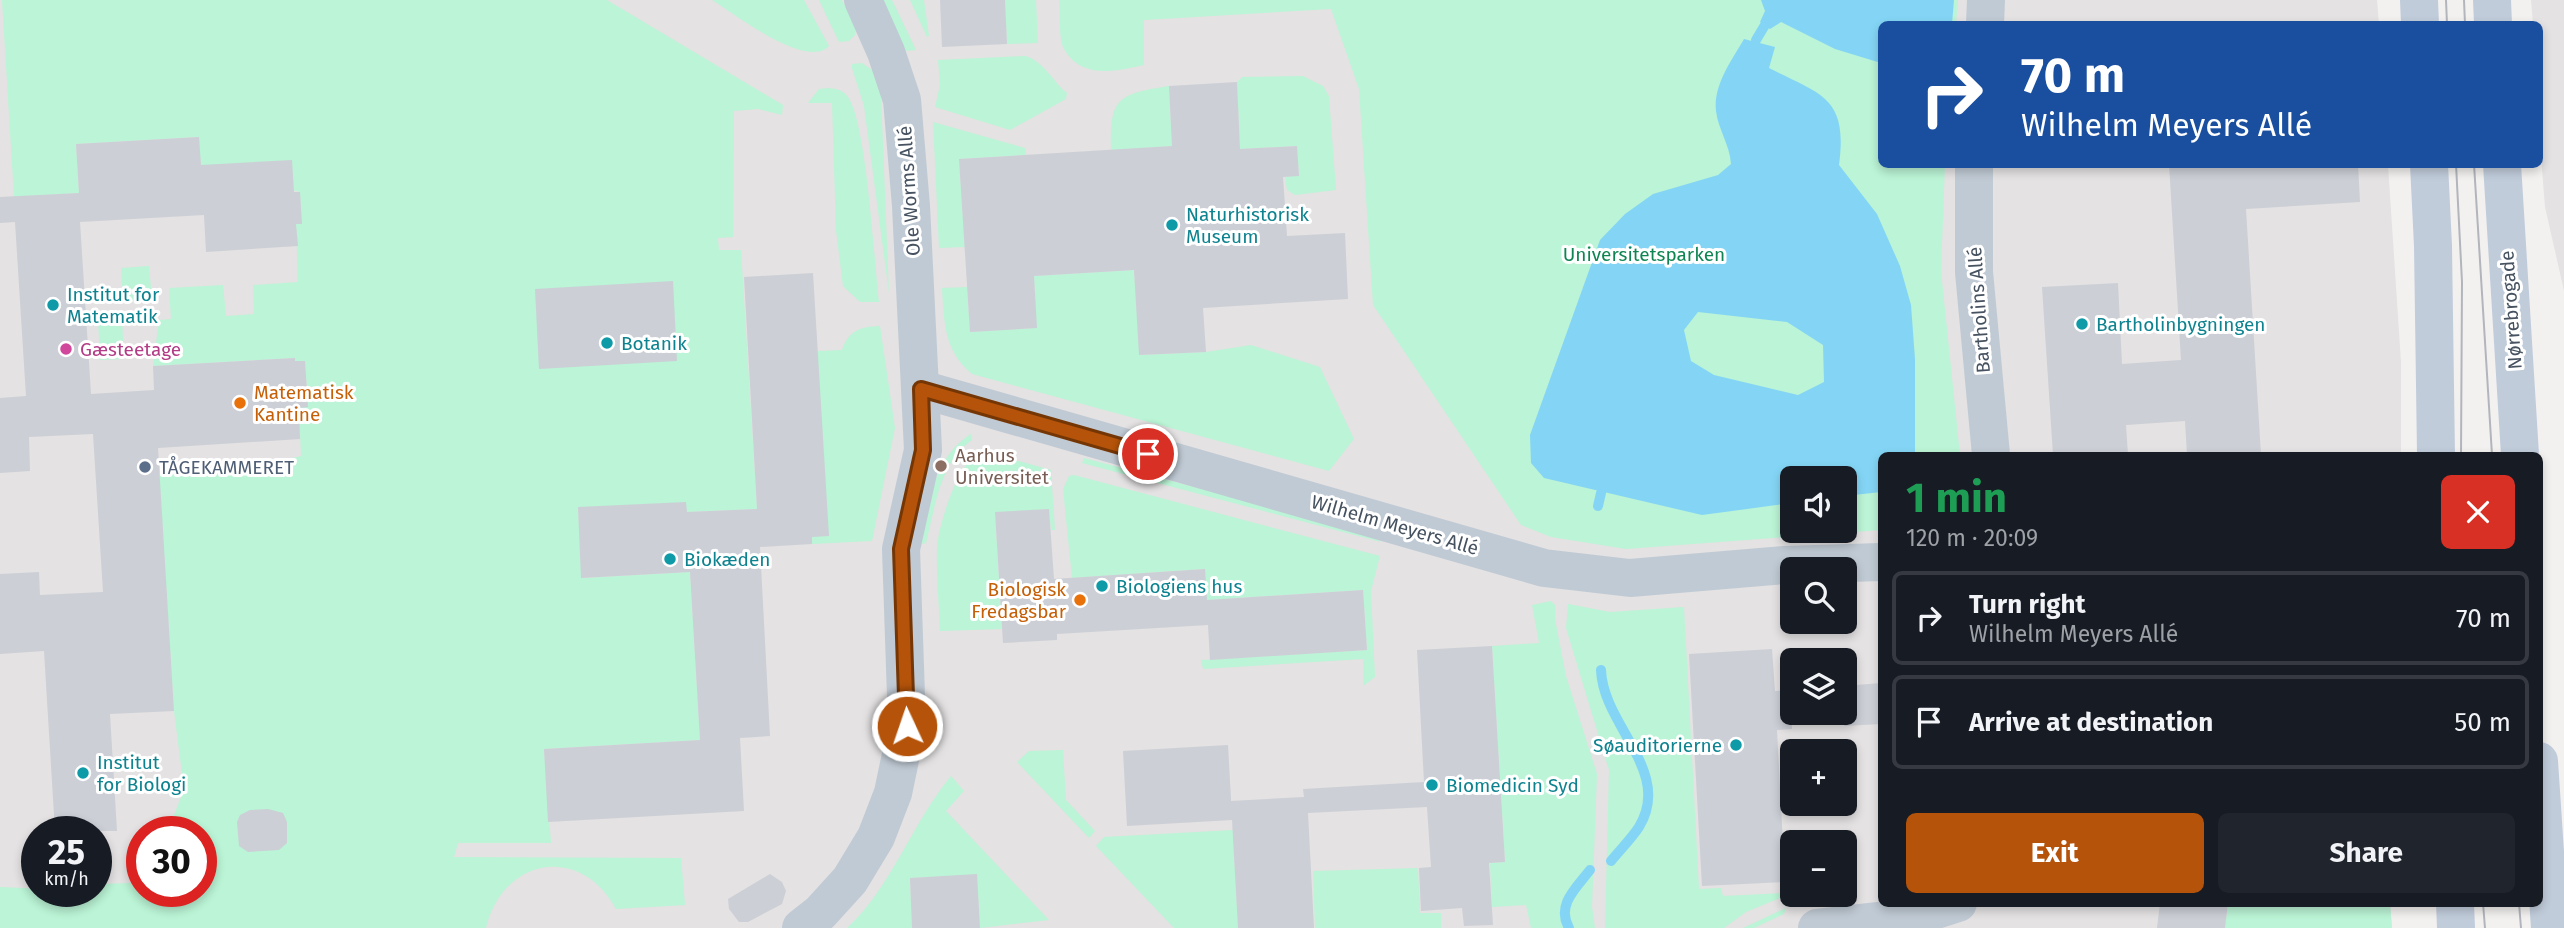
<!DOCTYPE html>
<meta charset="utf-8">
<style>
:root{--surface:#171b24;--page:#20242c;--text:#f1f3f6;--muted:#9ea1a6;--line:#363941;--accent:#b45309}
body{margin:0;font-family:"Fira Sans",sans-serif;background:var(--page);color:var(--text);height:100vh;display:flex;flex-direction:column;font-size:26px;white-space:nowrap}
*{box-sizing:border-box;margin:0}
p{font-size:23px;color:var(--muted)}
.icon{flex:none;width:38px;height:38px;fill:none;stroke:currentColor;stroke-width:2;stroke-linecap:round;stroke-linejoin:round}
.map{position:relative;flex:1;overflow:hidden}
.side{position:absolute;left:1878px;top:452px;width:665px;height:455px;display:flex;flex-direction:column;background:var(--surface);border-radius:10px;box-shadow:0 4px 10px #0003}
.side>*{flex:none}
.hud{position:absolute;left:1878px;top:21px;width:665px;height:147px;border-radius:10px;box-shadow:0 4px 10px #0003;background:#1a4fa0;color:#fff;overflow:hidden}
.tools{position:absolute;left:1780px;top:466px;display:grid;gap:14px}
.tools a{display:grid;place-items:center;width:77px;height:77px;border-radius:10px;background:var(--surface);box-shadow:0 4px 10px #0003;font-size:35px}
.speed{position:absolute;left:21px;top:816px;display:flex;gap:14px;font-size:35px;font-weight:700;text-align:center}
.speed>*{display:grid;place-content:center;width:91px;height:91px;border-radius:50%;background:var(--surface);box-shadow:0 4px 10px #0003;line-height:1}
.speed small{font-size:18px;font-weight:400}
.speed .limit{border:10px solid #d22;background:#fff;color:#111}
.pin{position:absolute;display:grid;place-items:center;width:60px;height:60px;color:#fff;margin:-30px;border:4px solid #fff;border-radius:50%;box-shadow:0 2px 7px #0007}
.me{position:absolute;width:77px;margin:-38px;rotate:357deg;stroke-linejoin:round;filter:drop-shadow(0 0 5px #0008)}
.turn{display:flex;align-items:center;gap:24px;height:147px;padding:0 28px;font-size:32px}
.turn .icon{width:91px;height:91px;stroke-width:2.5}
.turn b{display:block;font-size:49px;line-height:60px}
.round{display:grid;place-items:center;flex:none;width:74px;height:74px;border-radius:10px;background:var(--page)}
.head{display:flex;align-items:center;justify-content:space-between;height:119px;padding:0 28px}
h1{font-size:42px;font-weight:700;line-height:52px;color:#1e9e55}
.action{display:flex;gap:14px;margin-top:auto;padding:14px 28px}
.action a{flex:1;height:80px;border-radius:10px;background:var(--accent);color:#fff;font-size:28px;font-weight:700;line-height:80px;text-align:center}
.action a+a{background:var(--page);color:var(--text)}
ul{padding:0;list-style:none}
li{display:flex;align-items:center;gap:21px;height:94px;margin:0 14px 10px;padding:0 14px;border:4px solid var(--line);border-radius:10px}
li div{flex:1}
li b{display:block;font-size:26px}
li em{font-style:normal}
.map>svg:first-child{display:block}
.education{fill:#e4e2e2;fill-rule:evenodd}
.green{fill:#bbf4d6;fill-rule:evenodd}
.water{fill:#84d5f5;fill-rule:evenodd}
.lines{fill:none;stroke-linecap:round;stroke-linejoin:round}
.stream{stroke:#84d5f5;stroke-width:10}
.building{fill:#cccfd6}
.minor{stroke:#c0cad4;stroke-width:38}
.secondary{stroke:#c1ccdb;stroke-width:38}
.tram{stroke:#b2b5bc;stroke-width:2}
.route-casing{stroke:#753606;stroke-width:18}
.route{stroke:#b45309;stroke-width:12}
.culture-dot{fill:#0f9aa8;stroke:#fff;stroke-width:2.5}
.hotel-dot{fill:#d1479c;stroke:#fff;stroke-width:2.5}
.food-dot{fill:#e8710a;stroke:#fff;stroke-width:2.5}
.education-dot{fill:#8d6e63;stroke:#fff;stroke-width:2.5}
.service-dot{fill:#5c6f8a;stroke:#fff;stroke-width:2.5}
.labels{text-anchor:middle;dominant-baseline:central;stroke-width:6;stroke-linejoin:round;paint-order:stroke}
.street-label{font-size:19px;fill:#465260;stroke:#fff}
.culture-label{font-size:19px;fill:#0d838f;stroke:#fff;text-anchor:start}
.park-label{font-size:19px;fill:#0e8552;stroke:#fff}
.hotel-label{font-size:19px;fill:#b23c85;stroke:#fff;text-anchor:start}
.food-label{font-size:19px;fill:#c56008;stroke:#fff;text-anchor:start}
.education-label{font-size:19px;fill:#785e54;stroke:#fff;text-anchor:start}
.service-label{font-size:19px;fill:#4e5e75;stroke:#fff;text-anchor:start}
</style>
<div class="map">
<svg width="2564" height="928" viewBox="0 0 2564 928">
<rect width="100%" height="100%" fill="#f3f1f0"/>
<!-- education -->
<g class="education">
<path d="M 0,0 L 2377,0 L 2379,24 L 1881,24 L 1881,164 L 2388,165 L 2401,362 L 2401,455 L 1881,455 L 1881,903 L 2390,903 L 2392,928 L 0,928 ZM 1792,478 L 1844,478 L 1844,530 L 1792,530 ZM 1792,569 L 1844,569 L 1844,621 L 1792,621 ZM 1792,660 L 1844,660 L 1844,712 L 1792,712 ZM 1792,751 L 1844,751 L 1844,803 L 1792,803 ZM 37,831 L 96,831 L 96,891 L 37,891 ZM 142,831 L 201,831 L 201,891 L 142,891 ZM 1792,842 L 1844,842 L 1844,894 L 1792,894 Z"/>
<path d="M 2531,0 L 2564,0 L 2564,291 L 2545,207 L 2539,131 L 2539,24 L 2533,24 Z"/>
</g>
<!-- green -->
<g class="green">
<path d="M 2,0 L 607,0 L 783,105 L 782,115 L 758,109 L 734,111 L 733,237 L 718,238 L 719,250 L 741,250 L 757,509 L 687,512 L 578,508 L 582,578 L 690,572 L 700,740 L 544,749 L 551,843 L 458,843 L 454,857 L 681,858 L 685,905 L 616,909 C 581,844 503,857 486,928 L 0,928 L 0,887 L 96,891 L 96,884 L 134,883 L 142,880 L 142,891 L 201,891 L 201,831 L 168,831 L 184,789 L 174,711 L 159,475 L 258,466 L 301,456 L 299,408 L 308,406 L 305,361 L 295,361 L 294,358 L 153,366 L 159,320 L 171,319 L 169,288 L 223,285 L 226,316 L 254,314 L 253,285 L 298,282 L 296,224 L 301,224 L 300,192 L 201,165 L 198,137 L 76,144 L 79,193 L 14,197 Z"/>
<path d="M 712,0 L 804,0 L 829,46 C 806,70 735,14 712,0 Z"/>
<path d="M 819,0 L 842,0 L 856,27 L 855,35 L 849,41 L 839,42 Z"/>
<path d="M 877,0 L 892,0 L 916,50 L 904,51 Z"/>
<path d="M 910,0 L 924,0 L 929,36 L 927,37 Z"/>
<path d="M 1005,0 L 1036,0 L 1038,43 L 1007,44 Z"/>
<path d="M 1059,0 L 1958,0 L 1956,24 L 1881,24 L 1881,164 L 1945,165 L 1941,271 L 1960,455 L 1881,455 L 1881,530 L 1626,549 L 1551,537 L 1521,525 L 1373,305 L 1359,89 L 1331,9 L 1144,20 L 1144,65 C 1117,71 1082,80 1064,49 C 1058,38 1061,13 1059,0 ZM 1792,478 L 1844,478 L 1844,530 L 1792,530 Z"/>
<path d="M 1025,56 C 1044,61 1052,81 1067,93 L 1066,99 L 1010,130 L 935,107 L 940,85 L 938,60 Z"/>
<path d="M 862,63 L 875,72 L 881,95 L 889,293 L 864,106 L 852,68 L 852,64 Z"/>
<path d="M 1303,76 L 1323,86 L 1329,96 L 1336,190 L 1295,195 L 1287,190 L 1285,177 L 1299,175 L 1297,146 L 1240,149 L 1237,82 L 1242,77 Z"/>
<path d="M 1169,86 L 1172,146 L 1111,150 C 1109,97 1119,94 1169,86 Z"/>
<path d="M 829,88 C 837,89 843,90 848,97 C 867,124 874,262 879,302 L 860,302 L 843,286 L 836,230 L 832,103 L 808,103 L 819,89 Z"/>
<path d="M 933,122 L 1025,148 L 1026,155 L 959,159 L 965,247 L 939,248 Z"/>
<path d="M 149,266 L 152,299 L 123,301 L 121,268 Z"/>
<path d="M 1134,270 L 1140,355 L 1206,352 L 1251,345 L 1320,367 L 1354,439 L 1329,471 L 972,374 C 944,351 944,322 942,288 L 967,287 L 970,332 L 1036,328 L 1034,276 Z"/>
<path d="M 122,318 L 124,359 L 100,360 L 98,319 Z"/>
<path d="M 880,326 L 895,428 L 872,541 L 812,544 L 818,351 L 842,350 C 849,330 860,327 880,326 Z"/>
<path d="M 971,434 L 972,440 C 940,461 935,508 926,543 L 923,544 L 919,541 C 929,501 934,457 971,434 Z"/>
<path d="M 977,454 L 993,454 L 1051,470 L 1055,530 L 1051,530 L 1049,509 L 995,513 L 1002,629 L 940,631 C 939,603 936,575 937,548 C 938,526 958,464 977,454 Z"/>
<path d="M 1084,458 L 1373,534 L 1381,542 L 1082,463 Z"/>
<path d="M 1074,475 L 1380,556 L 1371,591 L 1375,677 L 1363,686 L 1363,659 L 1203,669 L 1201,660 L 1367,650 L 1363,590 L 1207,600 L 1204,569 L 1072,578 L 1063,489 L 1069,476 Z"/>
<path d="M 1551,601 L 1555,605 L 1555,619 L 1566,676 L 1597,774 L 1592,907 L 1595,928 L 1531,928 L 1526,905 L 1492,907 L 1490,863 L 1505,862 L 1492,646 L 1539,643 L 1532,605 Z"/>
<path d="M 1568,604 L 1610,612 L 1684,607 L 1699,889 L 1721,888 L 1723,896 L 1784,893 L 1785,896 L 1746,912 L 1724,928 L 1605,928 L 1609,770 L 1566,628 Z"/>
<path d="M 1063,750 L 1066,800 L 1095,831 L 1089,838 L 1017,762 L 1029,751 Z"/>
<path d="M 951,776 L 964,791 L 946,811 L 1049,920 L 980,928 L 977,875 L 910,878 L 912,928 L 847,928 C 891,888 912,823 951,776 Z"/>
<path d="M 1233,830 L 1238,928 L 1174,928 L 1096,846 L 1104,837 Z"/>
<path d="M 1418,868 L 1420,913 L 1441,913 L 1441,928 L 1315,928 L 1313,871 Z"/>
<path d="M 2228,903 L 2390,903 L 2392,928 L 2225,928 Z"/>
<path d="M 1786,908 L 1784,914 L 1754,928 L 1743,928 Z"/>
</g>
<!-- water -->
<g class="water">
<path d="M 1761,0 L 1954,0 L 1952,24 L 1881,24 L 1881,63 L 1835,49 L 1781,22 L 1770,29 L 1760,22 L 1765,11 Z"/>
<path d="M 1744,39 L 1775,47 L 1769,68 C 1822,95 1848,97 1839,165 L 1877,214 L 1900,266 L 1911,305 L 1915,359 L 1915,455 L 1881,455 L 1881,492 L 1845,496 L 1844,478 L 1792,478 L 1792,503 L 1702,515 L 1544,478 L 1531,463 L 1530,435 L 1600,240 L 1625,214 L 1653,194 L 1718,175 L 1731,164 C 1730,145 1718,129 1716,111 C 1713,85 1732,60 1744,39 ZM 1698,312 L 1787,322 L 1823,345 L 1824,382 L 1798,395 L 1714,375 L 1691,361 L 1684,330 Z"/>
</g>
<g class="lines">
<!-- stream -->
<g class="stream">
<path d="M 1756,40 L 1765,25"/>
<path d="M 1598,506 L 1601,493"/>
<path d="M 1601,670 C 1603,726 1673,771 1639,827 C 1631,839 1620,850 1611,861"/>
<path d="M 1569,928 C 1556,905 1576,888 1590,870"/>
</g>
</g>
<!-- building -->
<g class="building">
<path d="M 940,0 L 1005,0 L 1007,44 L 942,47 Z"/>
<path d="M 1237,82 L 1240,149 L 1297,146 L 1299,176 L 1283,177 L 1287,236 L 1345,233 L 1348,299 L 1203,308 L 1206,352 L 1139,355 L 1134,270 L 1034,276 L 1037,328 L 970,332 L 959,159 L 1172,146 L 1169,86 Z"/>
<path d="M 199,137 L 201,165 L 292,160 L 294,192 L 300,192 L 302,224 L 296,224 L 298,246 L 206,252 L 204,215 L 80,222 L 91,394 L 154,390 L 153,366 L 295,358 L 295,361 L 305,361 L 308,407 L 299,408 L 300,439 L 158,448 L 174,711 L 110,714 L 117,831 L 55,831 L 44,651 L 0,654 L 0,574 L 39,572 L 40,595 L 103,592 L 93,434 L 29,437 L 30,471 L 0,473 L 0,398 L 26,396 L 15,222 L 0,223 L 0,197 L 79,193 L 76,144 Z"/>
<path d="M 2169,164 L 2358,164 L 2360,202 L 2246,209 L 2261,455 L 2187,455 L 2185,421 L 2126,425 L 2128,455 L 2053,455 L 2042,287 L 2118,283 L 2122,364 L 2181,360 Z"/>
<path d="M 813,273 L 829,536 L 812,537 L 812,544 L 760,547 L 770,736 L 740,738 L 744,811 L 548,822 L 544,749 L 700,740 L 690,572 L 581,578 L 578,507 L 686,502 L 687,512 L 757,509 L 744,277 Z"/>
<path d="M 673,281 L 677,361 L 539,369 L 535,289 Z"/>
<path d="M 1049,509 L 1054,579 L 1205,569 L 1207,600 L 1363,590 L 1367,650 L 1210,660 L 1208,625 L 1057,634 L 1057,640 L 1003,643 L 995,512 Z"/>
<path d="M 1492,646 L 1505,862 L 1489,863 L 1493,925 L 1464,926 L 1462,908 L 1421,911 L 1419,868 L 1431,867 L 1427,807 L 1308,813 L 1314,928 L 1238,928 L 1232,820 L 1127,826 L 1123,751 L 1228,745 L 1232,817 L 1231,801 L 1304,797 L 1303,789 L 1424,782 L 1417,650 Z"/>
<path d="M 1772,649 L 1775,691 L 1792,690 L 1792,729 L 1777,730 L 1785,882 L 1702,886 L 1689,654 Z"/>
<path d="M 1881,683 L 1881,724 L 1844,726 L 1844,686 Z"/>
<path d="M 268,809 L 283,813 L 287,822 L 287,843 L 279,850 L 248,852 L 239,846 L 237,822 L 240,815 L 250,810 Z"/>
<path d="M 770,874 L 782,882 L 786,891 L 782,904 L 748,922 L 739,922 L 729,909 L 728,899 Z"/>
<path d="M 977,874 L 980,928 L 912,928 L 910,878 Z"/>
<path d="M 2160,903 L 2228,903 L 2225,928 L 2157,928 Z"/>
</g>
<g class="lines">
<!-- minor -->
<g class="minor">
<path d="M 1985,24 L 1986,0"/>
<path d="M 1974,164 L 1974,272 L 1991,455"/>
<path d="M 921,389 L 1544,568 L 1630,578 L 1784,565 L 1881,562"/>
<path d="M 801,928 L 820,913 L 850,880 L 876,837 L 893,793 L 907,726 L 901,549 L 923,450 L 911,206 L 902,100 L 886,52 L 863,0"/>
<path d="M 1817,928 L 1914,917 L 1958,903"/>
</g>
<!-- secondary -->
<g class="secondary">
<path d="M 2419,0 L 2420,24"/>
<path d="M 2492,0 L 2493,24"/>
<path d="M 2429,164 L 2433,246 L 2436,455"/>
<path d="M 2502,164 L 2520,455"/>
<path d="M 2539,761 L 2550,928"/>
<path d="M 2455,903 L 2456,928"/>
</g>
<!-- tram -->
<g class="tram">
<path d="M 2446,0 L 2447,24"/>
<path d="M 2464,0 L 2465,24"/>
<path d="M 2456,164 L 2462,282 L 2461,455"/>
<path d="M 2474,164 L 2492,455"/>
<path d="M 2483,903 L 2485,928"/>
<path d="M 2519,903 L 2521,928"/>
</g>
</g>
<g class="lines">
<!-- route casing -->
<g class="route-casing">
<path id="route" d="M 907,726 L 901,549 L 923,450 L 921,389 L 1148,454"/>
</g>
<!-- route -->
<use href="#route" class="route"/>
</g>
<!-- markers -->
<g class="culture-dot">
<circle cx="1172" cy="225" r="7"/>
<circle cx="53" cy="305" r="7"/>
<circle cx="2082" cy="324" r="7"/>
<circle cx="607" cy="343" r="7"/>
<circle cx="670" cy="559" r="7"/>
<circle cx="1102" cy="586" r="7"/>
<circle cx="1736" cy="745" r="7"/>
<circle cx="83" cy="773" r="7"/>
<circle cx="1432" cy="785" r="7"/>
</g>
<circle class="hotel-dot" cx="66" cy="349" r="7"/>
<g class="food-dot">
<circle cx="240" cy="403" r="7"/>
<circle cx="1080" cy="600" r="7"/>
</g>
<circle class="education-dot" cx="941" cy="466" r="7"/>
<circle class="service-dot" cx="145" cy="467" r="7"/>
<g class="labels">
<!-- street labels -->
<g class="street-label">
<text transform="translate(909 191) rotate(-94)">Ole Worms Allé</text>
<text transform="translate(1979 310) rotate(-94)">Bartholins Allé</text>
<text transform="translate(2511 310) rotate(-94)">Nørrebrogade</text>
<text transform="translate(1395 525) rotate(16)">Wilhelm Meyers Allé</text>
</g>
<!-- culture labels -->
<g class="culture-label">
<text x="1186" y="214">Naturhistorisk<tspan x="1186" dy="22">Museum</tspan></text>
<text x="67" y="294">Institut for<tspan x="67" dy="22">Matematik</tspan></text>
<text x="2096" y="324">Bartholinbygningen</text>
<text x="621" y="343">Botanik</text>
<text x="684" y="559">Biokæden</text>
<text x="1116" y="586">Biologiens hus</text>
<text x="1722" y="745" text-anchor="end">Søauditorierne</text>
<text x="97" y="762">Institut<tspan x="97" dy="22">for Biologi</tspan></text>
<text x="1446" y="785">Biomedicin Syd</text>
</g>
<!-- park labels -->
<g class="park-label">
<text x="1644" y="254">Universitetsparken</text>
</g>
<!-- hotel labels -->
<g class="hotel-label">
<text x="80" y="349">Gæsteetage</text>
</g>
<!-- food labels -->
<g class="food-label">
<text x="254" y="392">Matematisk<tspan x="254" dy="22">Kantine</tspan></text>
<text x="1066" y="589" text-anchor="end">Biologisk<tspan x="1066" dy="22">Fredagsbar</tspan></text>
</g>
<!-- education labels -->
<g class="education-label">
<text x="955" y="455">Aarhus<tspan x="955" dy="22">Universitet</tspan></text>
</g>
<!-- service labels -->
<g class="service-label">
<text x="159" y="467">TÅGEKAMMERET</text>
</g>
</g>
</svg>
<div class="tools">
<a><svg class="icon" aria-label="sound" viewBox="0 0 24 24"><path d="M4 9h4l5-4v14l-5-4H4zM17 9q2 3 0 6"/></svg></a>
<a><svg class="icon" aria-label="search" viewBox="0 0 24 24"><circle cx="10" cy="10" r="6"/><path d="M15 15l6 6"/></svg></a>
<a><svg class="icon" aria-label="layers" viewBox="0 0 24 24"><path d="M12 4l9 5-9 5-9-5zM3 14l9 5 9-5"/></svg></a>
<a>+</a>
<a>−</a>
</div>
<div class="speed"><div>25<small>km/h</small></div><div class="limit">30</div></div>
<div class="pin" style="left:1148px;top:454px;background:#d93025"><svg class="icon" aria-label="arrive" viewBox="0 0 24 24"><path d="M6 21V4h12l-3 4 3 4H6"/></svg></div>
<svg class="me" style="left:907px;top:726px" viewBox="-20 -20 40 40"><circle r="17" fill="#b45309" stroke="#fff" stroke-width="3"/><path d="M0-11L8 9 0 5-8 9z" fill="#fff"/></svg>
<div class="hud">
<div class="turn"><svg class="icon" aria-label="right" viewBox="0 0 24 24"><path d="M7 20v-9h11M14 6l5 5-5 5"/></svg><div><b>70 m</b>Wilhelm Meyers Allé</div></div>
</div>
<section class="side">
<div class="head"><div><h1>1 min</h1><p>120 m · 20:09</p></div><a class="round" style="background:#d93025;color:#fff"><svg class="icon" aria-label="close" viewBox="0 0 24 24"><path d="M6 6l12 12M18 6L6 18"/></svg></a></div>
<ul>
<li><svg class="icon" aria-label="right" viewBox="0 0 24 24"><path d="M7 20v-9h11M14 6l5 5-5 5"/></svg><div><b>Turn right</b><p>Wilhelm Meyers Allé</p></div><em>70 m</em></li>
<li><svg class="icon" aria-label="arrive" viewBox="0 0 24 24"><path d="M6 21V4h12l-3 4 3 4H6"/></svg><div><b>Arrive at destination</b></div><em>50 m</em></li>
</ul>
<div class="action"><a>Exit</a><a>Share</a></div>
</section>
</div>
